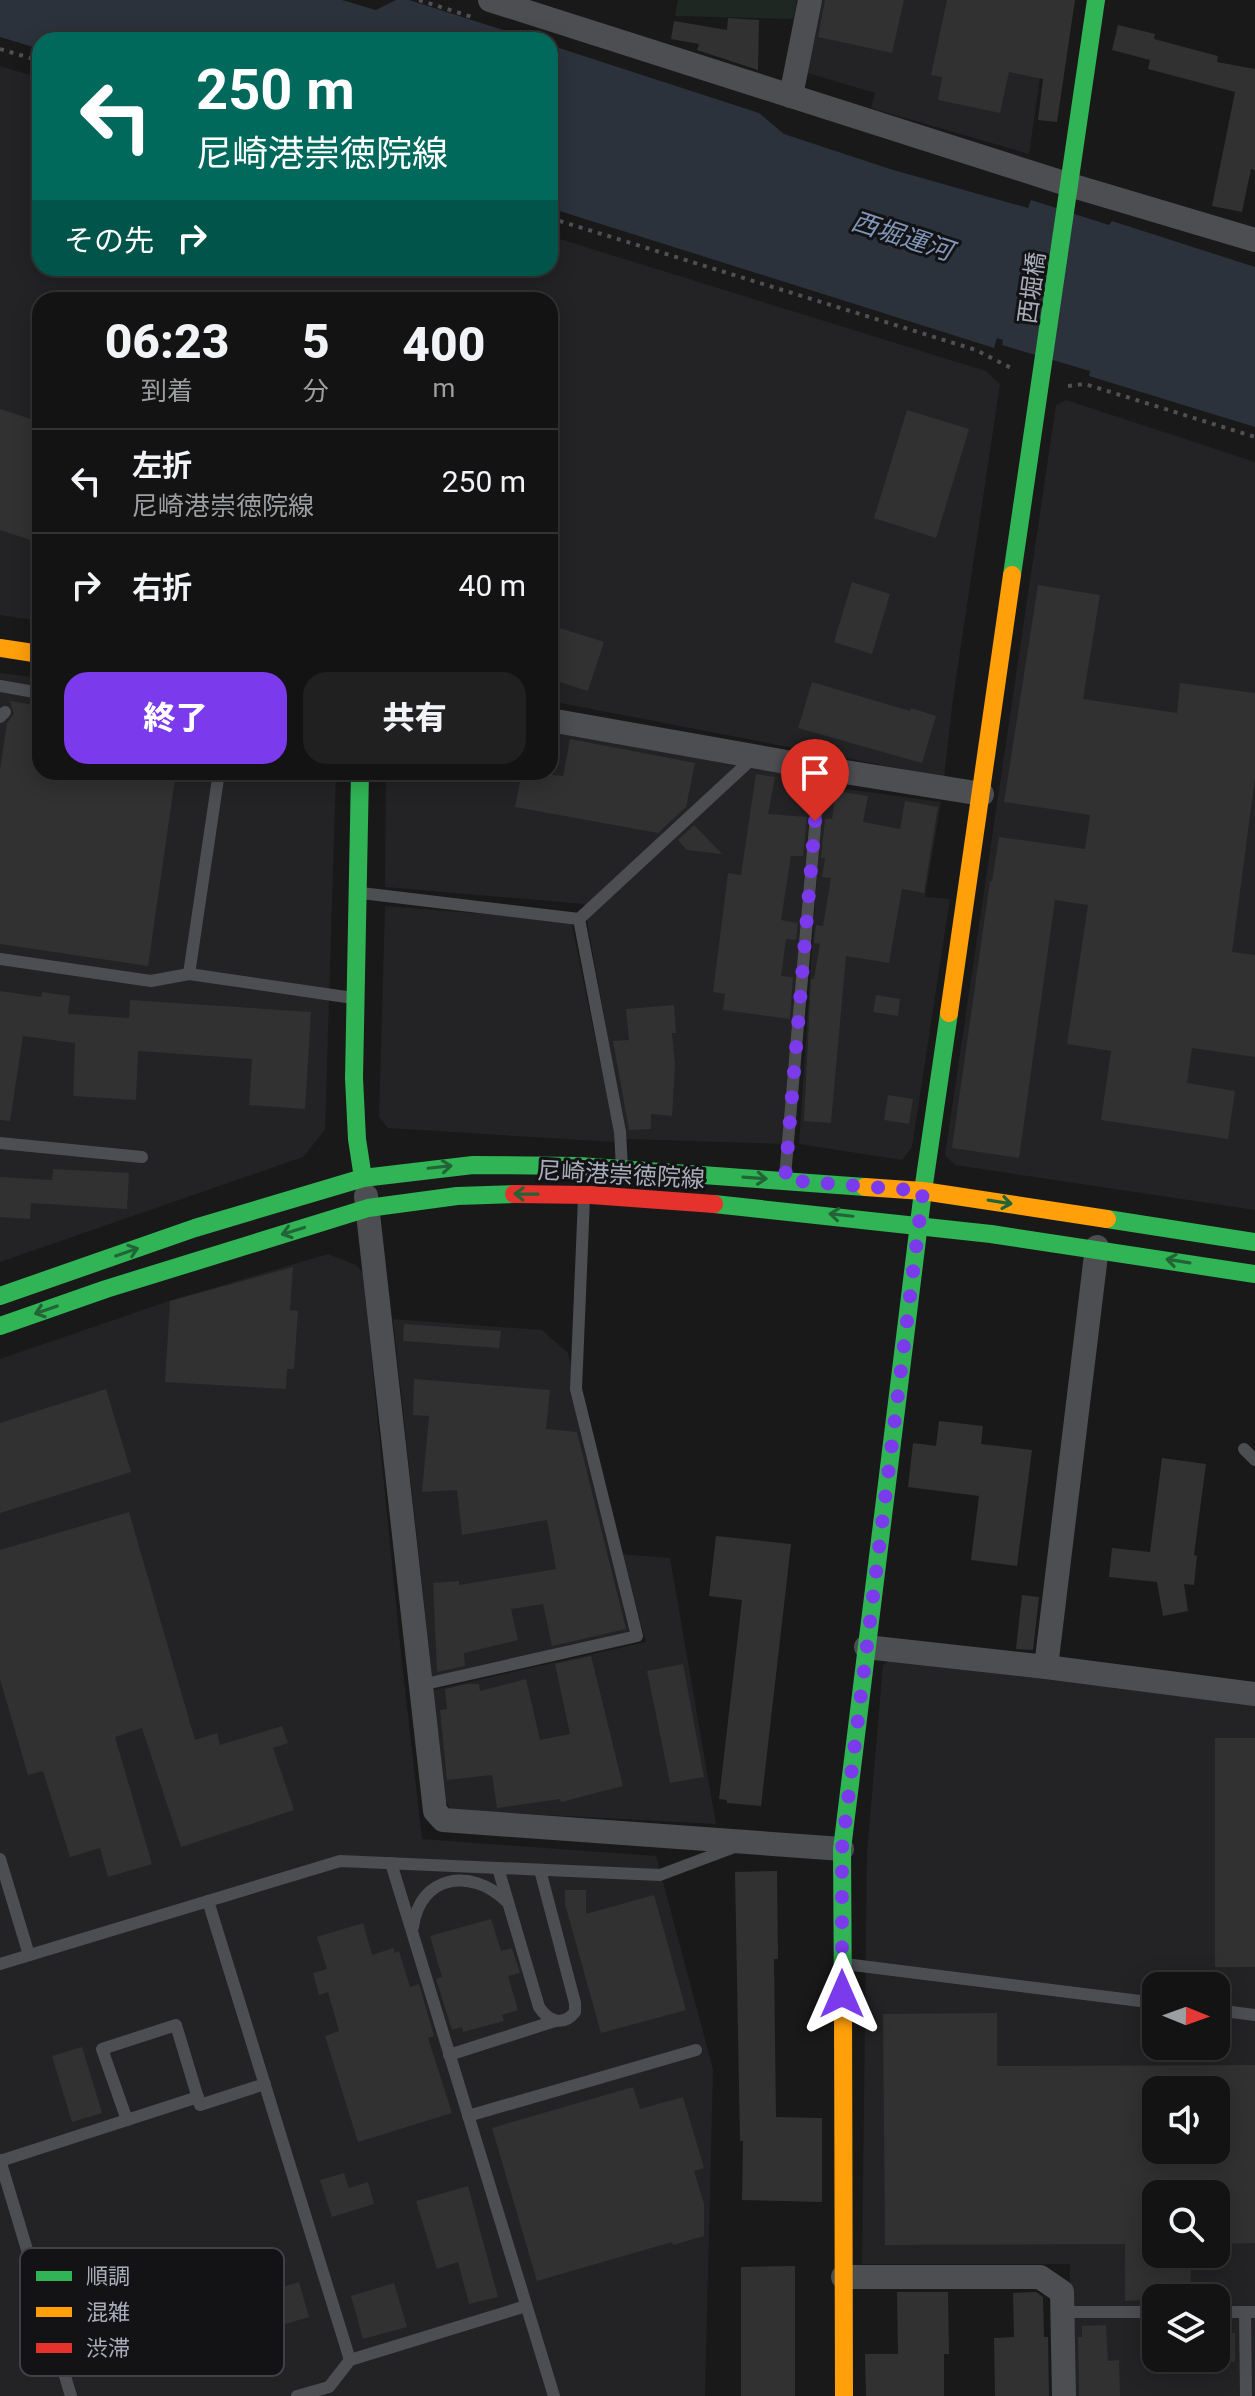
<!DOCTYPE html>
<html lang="ja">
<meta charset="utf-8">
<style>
:root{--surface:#131313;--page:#202021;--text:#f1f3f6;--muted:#9d9ea0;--line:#323233;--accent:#7c3aed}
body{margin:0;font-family:Roboto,"Noto Sans JP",sans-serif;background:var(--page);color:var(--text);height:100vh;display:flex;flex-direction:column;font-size:30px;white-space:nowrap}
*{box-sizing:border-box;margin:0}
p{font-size:26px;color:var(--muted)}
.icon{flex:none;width:44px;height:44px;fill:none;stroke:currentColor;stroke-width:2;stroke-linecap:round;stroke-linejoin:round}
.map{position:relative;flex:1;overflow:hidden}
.side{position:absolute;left:32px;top:292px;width:526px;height:488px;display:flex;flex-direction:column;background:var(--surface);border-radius:24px;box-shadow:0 4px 20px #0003,0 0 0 2px var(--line)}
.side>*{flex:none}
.hud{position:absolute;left:32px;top:32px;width:526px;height:244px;border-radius:24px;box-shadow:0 4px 20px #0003,0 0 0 2px var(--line);background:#00695c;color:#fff;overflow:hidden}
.needle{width:52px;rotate:91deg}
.controls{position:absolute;left:1142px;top:1972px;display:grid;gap:16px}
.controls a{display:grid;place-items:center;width:88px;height:88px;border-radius:16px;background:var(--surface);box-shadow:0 4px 20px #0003,0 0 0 2px var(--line);font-size:40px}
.pin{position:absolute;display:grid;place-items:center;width:68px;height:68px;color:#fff;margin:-82px -34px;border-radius:50% 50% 50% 0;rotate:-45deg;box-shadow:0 0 8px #0007}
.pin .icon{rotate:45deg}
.me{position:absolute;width:88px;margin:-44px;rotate:0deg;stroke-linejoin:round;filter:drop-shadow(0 0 6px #0008)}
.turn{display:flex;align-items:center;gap:28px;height:168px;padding:0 32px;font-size:36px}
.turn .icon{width:104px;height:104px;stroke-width:2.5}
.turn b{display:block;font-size:56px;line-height:68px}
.then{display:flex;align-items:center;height:76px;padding:0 32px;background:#0003;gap:16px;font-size:30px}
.eta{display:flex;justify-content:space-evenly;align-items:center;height:136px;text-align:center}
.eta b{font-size:48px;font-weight:800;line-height:56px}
.cta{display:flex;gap:16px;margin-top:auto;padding:16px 32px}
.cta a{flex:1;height:92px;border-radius:24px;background:var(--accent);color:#fff;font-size:32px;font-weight:800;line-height:92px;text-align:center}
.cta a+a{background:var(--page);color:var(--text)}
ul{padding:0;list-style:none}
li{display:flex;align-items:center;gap:24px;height:104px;padding:0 32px;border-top:2px solid var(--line)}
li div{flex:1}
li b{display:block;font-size:30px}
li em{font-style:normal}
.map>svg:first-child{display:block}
.built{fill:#232325;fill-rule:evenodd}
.green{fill:#1e2721}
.water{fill:#2b323c}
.building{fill:#313131;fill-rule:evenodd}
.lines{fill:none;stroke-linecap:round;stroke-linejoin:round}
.path{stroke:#4f4f54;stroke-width:4;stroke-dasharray:4 6;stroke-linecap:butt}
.lane{stroke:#4d4e52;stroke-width:12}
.street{stroke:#4d4e52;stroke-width:24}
.fast{stroke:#30b455;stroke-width:18}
.slow{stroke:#ff9f0a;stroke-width:18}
.jam{stroke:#e5322d;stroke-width:18}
.oneway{stroke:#226435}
.route{stroke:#7c3aed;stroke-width:14;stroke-dasharray:0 25.2}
.labels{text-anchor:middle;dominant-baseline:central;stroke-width:6;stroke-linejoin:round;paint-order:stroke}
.street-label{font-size:24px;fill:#a9acbb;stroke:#131315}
.water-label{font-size:26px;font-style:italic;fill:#7f95b7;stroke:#131315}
.key{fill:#131315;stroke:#404147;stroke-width:2}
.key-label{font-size:22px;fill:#a9acbb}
</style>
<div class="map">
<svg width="1255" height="2396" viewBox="0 0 1255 2396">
<rect width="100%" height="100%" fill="#191919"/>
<!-- built -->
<g class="built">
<path d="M 819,0 L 1051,0 L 1029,154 L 871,108 L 875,93 L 804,72 Z"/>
<path d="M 0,66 L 40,78 L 40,268 L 550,268 L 550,236 L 986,371 L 1000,384 L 953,699 L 944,777 L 550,701 L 550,300 L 40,300 L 40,621 L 0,615 Z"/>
<path d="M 1066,400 L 1255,462 L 1255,1210 L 955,1165 L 945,1155 L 1056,405 Z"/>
<path d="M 0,673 L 40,678 L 40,772 L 336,772 L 325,1130 L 303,1157 L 0,1262 Z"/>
<path d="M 550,730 L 812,778 L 785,1144 L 626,1139 L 584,904 L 385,887 L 386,772 L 550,772 Z"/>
<path d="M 823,786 L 941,802 L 925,897 L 950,899 L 912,1147 L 902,1160 L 799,1144 Z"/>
<path d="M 385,906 L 571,921 L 615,1134 L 614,1142 L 388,1128 L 379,1117 Z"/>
<path d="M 328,1254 L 356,1265 L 363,1273 L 401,1654 L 422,1839 L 656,1856 L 713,2069 L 705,2396 L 0,2396 L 0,1359 L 169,1301 Z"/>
<path d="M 393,1319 L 542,1330 L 568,1353 L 631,1631 L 455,1674 L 432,1676 Z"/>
<path d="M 621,1554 L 670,1558 L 716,1824 L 451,1810 L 444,1797 L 433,1690 L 646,1642 Z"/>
<path d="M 894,1658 L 1255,1700 L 1255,2396 L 1070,2396 L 1070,2264 L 862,2264 L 867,1852 L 883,1665 ZM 1156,1986 L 1216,1986 L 1216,2046 L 1156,2046 ZM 1156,2090 L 1216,2090 L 1216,2150 L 1156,2150 ZM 1156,2194 L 1216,2194 L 1216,2254 L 1156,2254 ZM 1156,2298 L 1216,2298 L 1216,2358 L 1156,2358 Z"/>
</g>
<!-- green -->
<path class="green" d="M 678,0 L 797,0 L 793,19 L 675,16 Z"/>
<!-- water -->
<g class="water">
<path d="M 0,0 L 342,0 L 376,10 L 396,0 L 409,0 L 534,40 L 40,40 L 40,49 L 0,37 Z"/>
<path d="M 550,45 L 759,113 L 784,134 L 890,169 L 1028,208 L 1031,200 L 1109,225 L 1112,221 L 1255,267 L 1255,427 L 1089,376 L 1090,371 L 1002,345 L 1003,340 L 997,338 L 994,348 L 550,208 Z"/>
</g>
<!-- building -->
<g class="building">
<path d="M 825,0 L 904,0 L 892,53 L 818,37 Z"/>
<path d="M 947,0 L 1075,0 L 1057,122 L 1038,120 L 1043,79 L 1009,72 L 1000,113 L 938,100 L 942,77 L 931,75 Z"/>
<path d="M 728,18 L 759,20 L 758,70 L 697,50 L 699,44 L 671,39 L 674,21 L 727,30 Z"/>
<path d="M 1118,25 L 1155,34 L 1154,39 L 1218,56 L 1217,62 L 1255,69 L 1255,170 L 1251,169 L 1242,212 L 1212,206 L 1235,92 L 1148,69 L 1150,60 L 1112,50 Z"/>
<path d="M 0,409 L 40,422 L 40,543 L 0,530 Z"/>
<path d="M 907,410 L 969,429 L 936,538 L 874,518 Z"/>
<path d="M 852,582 L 890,594 L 872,654 L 834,642 Z"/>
<path d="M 1038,585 L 1100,595 L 1083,699 L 1177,713 L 1180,683 L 1255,693 L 1255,778 L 1232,952 L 1255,955 L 1255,1057 L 1192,1048 L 1187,1083 L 1235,1091 L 1228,1139 L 1101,1120 L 1111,1051 L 1067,1044 L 1088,905 L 1055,900 L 1019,1158 L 952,1148 L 990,881 L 992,881 L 999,837 L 1085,849 L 1090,815 L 1004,802 Z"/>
<path d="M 550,625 L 604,642 L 588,691 L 550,679 Z"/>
<path d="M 812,682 L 910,711 L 911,708 L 936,716 L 922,763 L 798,728 Z"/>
<path d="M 10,701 L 40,706 L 40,772 L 176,772 L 148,966 L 0,944 L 0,770 L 7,723 L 14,714 Z"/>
<path d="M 570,739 L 695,763 L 686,807 L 658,833 L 515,807 L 522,772 L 563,776 Z"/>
<path d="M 756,774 L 775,777 L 768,814 L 807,817 L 803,856 L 791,856 L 781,920 L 798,923 L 796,940 L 786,939 L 781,976 L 793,977 L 790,1019 L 723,1010 L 725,994 L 713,992 L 728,873 L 741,875 Z"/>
<path d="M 836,791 L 868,796 L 863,822 L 900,829 L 905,801 L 938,807 L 924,893 L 902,889 L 889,963 L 846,956 L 831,1123 L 804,1121 L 811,979 L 814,979 L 820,944 L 814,943 L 816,925 L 823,926 L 831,878 L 822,877 L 825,858 L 821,858 L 825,819 L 832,819 Z"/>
<path d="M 694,825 L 722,854 L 687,850 L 678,840 Z"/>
<path d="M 0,991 L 41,997 L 42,992 L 70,996 L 68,1014 L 129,1018 L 130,1000 L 311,1012 L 305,1109 L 249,1105 L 252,1059 L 138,1051 L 136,1100 L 73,1096 L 75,1043 L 23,1036 L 10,1121 L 0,1120 Z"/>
<path d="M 876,995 L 900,999 L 898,1016 L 873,1012 Z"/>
<path d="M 674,1005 L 676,1033 L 672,1033 L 675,1065 L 672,1116 L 651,1114 L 651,1129 L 629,1130 L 613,1041 L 629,1040 L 626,1009 Z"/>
<path d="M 888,1095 L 913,1099 L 909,1124 L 884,1120 Z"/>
<path d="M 53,1169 L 129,1173 L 127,1209 L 31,1203 L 30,1219 L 0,1217 L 0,1177 L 52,1180 Z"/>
<path d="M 293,1267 L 290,1310 L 298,1311 L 294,1369 L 287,1369 L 286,1389 L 165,1382 L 170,1301 Z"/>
<path d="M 404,1324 L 501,1331 L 499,1348 L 403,1341 Z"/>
<path d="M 414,1379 L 550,1390 L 546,1429 L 577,1432 L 626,1629 L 552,1646 L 543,1604 L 511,1609 L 518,1640 L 464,1653 L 465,1666 L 437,1672 L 433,1583 L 459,1581 L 459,1585 L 556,1569 L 547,1520 L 462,1535 L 457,1490 L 422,1492 L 429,1416 L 413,1415 Z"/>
<path d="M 106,1389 L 131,1472 L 0,1513 L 0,1423 Z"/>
<path d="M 939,1421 L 983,1426 L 981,1444 L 1032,1450 L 1017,1566 L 971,1560 L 979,1496 L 908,1487 L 913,1443 L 936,1446 Z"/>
<path d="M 1162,1458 L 1206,1464 L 1194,1555 L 1197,1556 L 1194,1585 L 1184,1584 L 1188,1611 L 1163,1616 L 1157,1582 L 1109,1577 L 1112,1548 L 1150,1552 Z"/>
<path d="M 129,1512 L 195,1740 L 217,1733 L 220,1745 L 282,1726 L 288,1743 L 273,1748 L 294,1810 L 181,1847 L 142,1728 L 115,1737 L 152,1864 L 108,1877 L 100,1848 L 70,1857 L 43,1771 L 28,1775 L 0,1679 L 0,1550 Z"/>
<path d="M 716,1536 L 791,1544 L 761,1806 L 727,1803 L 727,1800 L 719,1799 L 742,1600 L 709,1596 Z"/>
<path d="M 1022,1595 L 1039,1597 L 1033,1650 L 1016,1649 Z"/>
<path d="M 591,1656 L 623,1786 L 561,1802 L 560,1799 L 497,1808 L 492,1775 L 447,1780 L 440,1710 L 447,1709 L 445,1689 L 467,1684 L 479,1684 L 480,1691 L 526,1679 L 540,1740 L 570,1734 L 555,1664 Z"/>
<path d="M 683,1664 L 704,1777 L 670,1783 L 647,1671 Z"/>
<rect x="1215" y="1738" width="40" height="229"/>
<path d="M 777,1871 L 778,1959 L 774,1959 L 776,2117 L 822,2118 L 822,2202 L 742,2200 L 743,2141 L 740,2141 L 735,1872 Z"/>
<path d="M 565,1890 L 586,1890 L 586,1914 L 654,1895 L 686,2010 L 601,2033 L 565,1904 Z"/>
<path d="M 491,1919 L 501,1951 L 512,1948 L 520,1973 L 508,1976 L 518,2010 L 502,2015 L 504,2021 L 463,2032 L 462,2027 L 452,2030 L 436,1979 L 442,1977 L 430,1936 Z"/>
<path d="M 363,1923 L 372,1955 L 393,1948 L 395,1953 L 399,1951 L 410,1987 L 419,1984 L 434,2036 L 428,2038 L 452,2113 L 358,2142 L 325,2036 L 339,2031 L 328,1992 L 319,1995 L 313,1973 L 327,1969 L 317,1937 Z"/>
<path d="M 997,2013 L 997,2066 L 1255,2065 L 1255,2243 L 1216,2244 L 1216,2194 L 1156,2194 L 1156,2267 L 1191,2268 L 1190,2298 L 1125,2301 L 1125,2244 L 885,2245 L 883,2014 ZM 1156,2090 L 1216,2090 L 1216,2150 L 1156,2150 Z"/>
<path d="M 82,2047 L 102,2113 L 72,2122 L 52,2056 Z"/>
<path d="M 633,2087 L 640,2109 L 683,2097 L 704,2168 L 694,2171 L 704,2204 L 704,2236 L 673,2245 L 672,2242 L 537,2281 L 492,2128 Z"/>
<path d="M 344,2173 L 349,2188 L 368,2182 L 374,2204 L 332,2217 L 320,2180 Z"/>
<path d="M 468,2186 L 498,2297 L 469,2304 L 458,2262 L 437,2269 L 416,2201 Z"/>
<path d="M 237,2252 L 249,2297 L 299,2282 L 309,2317 L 164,2360 L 140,2279 Z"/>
<path d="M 795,2266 L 795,2396 L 741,2396 L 741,2267 Z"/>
<path d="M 394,2283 L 407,2327 L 363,2339 L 351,2296 Z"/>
<path d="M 897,2292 L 948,2292 L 949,2354 L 944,2354 L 944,2396 L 866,2396 L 865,2354 L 898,2354 Z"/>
<path d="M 1036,2292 L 1043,2297 L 1044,2337 L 1048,2337 L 1049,2396 L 995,2396 L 994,2338 L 1014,2337 L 1013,2293 Z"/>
<path d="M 1106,2325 L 1108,2361 L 1119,2360 L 1120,2396 L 1079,2396 L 1078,2337 L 1082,2337 L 1082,2326 Z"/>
<rect x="1216" y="2333" width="19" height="29"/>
</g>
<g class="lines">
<!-- path -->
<g class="path">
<path d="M 419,0 L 475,18"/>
<path d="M 0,49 L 40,61"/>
<path d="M 550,218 L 976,350 L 1015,370"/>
<path d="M 1068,386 L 1085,384 L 1255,437"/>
</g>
<!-- lane -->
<g class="lane">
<path d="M 0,686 L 40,693"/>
<path d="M 0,717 L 5,712"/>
<path d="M 361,893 L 579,919 L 754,757"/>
<path d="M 579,919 L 620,1132 L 622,1168"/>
<path d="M 0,959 L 151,981 L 189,974 L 353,998"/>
<path d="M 189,974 L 219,772"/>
<path d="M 0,1143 L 142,1157"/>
<path d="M 785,1177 L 820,768"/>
<path d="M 1244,1449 L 1255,1460"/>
<path d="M 421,1685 L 637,1636 L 576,1389 L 584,1198"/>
<path d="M 0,1859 L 29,1955"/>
<path d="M 391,1863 L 554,2396"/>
<path d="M 498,1868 L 539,2007 C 548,2021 563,2027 575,2012 L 575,2003 L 540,1870"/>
<path d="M 208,1901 L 350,2360"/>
<path d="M 413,1927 C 420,1875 471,1867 506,1901"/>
<path d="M 0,1964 L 340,1861 L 660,1875 L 732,1848"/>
<path d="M 845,1964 L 1156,2003"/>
<path d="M 1216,2010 L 1255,2015"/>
<path d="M 449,2055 L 555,2021"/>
<path d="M 468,2116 L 696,2050"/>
<path d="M 127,2120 L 102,2049 L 176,2025 L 200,2105 L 265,2084"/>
<path d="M 0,2160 L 71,2396"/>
<path d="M 0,2161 L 198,2097"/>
<path d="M 1062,2312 L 1156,2312"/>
<path d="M 1216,2312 L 1255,2312"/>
<path d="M 1245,2312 L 1246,2396"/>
<path d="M 297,2396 L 329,2387 L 350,2360 L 526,2306"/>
</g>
<!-- street -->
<g class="street">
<path d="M 490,0 L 1070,185 L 1255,240"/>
<path d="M 791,96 L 810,0"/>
<path d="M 550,720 L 820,768 L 982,794"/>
<path d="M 366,1196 L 435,1811 L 443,1820 L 842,1849"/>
<path d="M 866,1647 L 1046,1667 L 1255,1694"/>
<path d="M 1046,1667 L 1097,1247"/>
<path d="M 843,2277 L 1040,2277 L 1062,2292 L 1064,2396"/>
</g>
<!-- fast -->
<g class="fast">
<path d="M 1012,575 L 1096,0"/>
<path d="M 360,772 L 354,1078 L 357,1139 L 363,1178"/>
<path d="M 714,1204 L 991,1234 L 1255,1274"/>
<path d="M 1107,1219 L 1255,1242"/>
<path d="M 0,1296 L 195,1228 L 363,1178 L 473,1165 L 579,1166 L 865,1187"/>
<path d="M 0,1326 L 106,1289 L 368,1208 L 457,1196 L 514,1194"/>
<path d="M 843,2008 L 842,1849 L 923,1191 L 949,1013"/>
</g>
<!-- slow -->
<g class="slow">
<path d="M 0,648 L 40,654"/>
<path d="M 949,1013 L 1012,575"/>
<path d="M 865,1187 L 923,1191 L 1107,1219"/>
<path d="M 843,2008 L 844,2396"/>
</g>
<!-- jam -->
<path class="jam" d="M 514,1194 L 591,1195 L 714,1204"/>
</g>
<!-- one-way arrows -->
<defs><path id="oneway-shaft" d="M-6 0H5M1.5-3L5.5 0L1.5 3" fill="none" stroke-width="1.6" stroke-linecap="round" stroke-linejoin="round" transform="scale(2)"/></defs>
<g class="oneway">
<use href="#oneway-shaft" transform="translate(440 1167) rotate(-6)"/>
<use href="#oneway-shaft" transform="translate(755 1178) rotate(4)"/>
<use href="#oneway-shaft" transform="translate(526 1194) rotate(-179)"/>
<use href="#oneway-shaft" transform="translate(1000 1202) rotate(9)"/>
<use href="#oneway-shaft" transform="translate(841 1215) rotate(-174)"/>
<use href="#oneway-shaft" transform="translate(293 1231) rotate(163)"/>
<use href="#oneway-shaft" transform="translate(127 1252) rotate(-19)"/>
<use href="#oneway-shaft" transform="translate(1178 1261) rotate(-171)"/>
<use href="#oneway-shaft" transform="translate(46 1310) rotate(161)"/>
</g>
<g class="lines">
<!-- route -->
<path class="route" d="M 815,821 L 785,1180 L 923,1191 L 842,1849 L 842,1994"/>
</g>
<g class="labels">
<!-- street labels -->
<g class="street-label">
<text transform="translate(1032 288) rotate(-82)">西堀橋</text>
<text transform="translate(621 1175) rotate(3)">尼崎港崇徳院線</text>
</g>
<!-- water labels -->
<g class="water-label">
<text transform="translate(902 236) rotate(18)">西堀運河</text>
</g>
</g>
<!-- legend -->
<rect x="20" y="2248" width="264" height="128" rx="12" class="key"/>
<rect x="36" y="2271" width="36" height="10" fill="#30b455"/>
<rect x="36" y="2307" width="36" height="10" fill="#ff9f0a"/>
<rect x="36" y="2343" width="36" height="10" fill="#e5322d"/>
<g class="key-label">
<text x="86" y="2284">順調</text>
<text x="86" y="2320">混雑</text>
<text x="86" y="2356">渋滞</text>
</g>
</svg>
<div class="controls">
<a><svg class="needle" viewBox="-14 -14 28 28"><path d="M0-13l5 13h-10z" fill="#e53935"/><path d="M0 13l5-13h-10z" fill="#9d9ea0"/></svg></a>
<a><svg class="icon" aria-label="sound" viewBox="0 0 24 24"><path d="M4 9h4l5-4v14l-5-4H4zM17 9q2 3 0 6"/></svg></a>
<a><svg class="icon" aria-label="search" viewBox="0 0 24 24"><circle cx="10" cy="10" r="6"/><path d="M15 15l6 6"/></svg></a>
<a><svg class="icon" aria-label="layers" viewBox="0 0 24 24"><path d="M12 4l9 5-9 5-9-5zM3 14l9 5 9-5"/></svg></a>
</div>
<div class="pin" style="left:815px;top:821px;background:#d93025"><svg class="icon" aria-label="arrive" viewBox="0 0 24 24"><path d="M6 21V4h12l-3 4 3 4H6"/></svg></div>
<svg class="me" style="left:842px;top:1994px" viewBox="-20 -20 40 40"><path d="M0-17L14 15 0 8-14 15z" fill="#7c3aed" stroke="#fff" stroke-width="4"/></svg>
<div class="hud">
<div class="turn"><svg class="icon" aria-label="left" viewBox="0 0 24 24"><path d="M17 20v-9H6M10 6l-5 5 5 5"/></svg><div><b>250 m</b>尼崎港崇徳院線</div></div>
<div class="then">その先<svg class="icon" aria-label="right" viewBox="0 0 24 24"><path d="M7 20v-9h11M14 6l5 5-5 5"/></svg></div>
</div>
<section class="side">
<div class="eta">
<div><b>06:23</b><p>到着</p></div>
<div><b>5</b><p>分</p></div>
<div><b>400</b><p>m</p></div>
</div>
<ul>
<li><svg class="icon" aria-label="left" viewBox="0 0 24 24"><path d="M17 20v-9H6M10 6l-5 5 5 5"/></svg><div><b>左折</b><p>尼崎港崇徳院線</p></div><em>250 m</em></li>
<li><svg class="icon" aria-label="right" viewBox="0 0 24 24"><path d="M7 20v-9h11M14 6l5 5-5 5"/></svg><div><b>右折</b></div><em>40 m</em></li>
</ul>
<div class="cta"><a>終了</a><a>共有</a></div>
</section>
</div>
